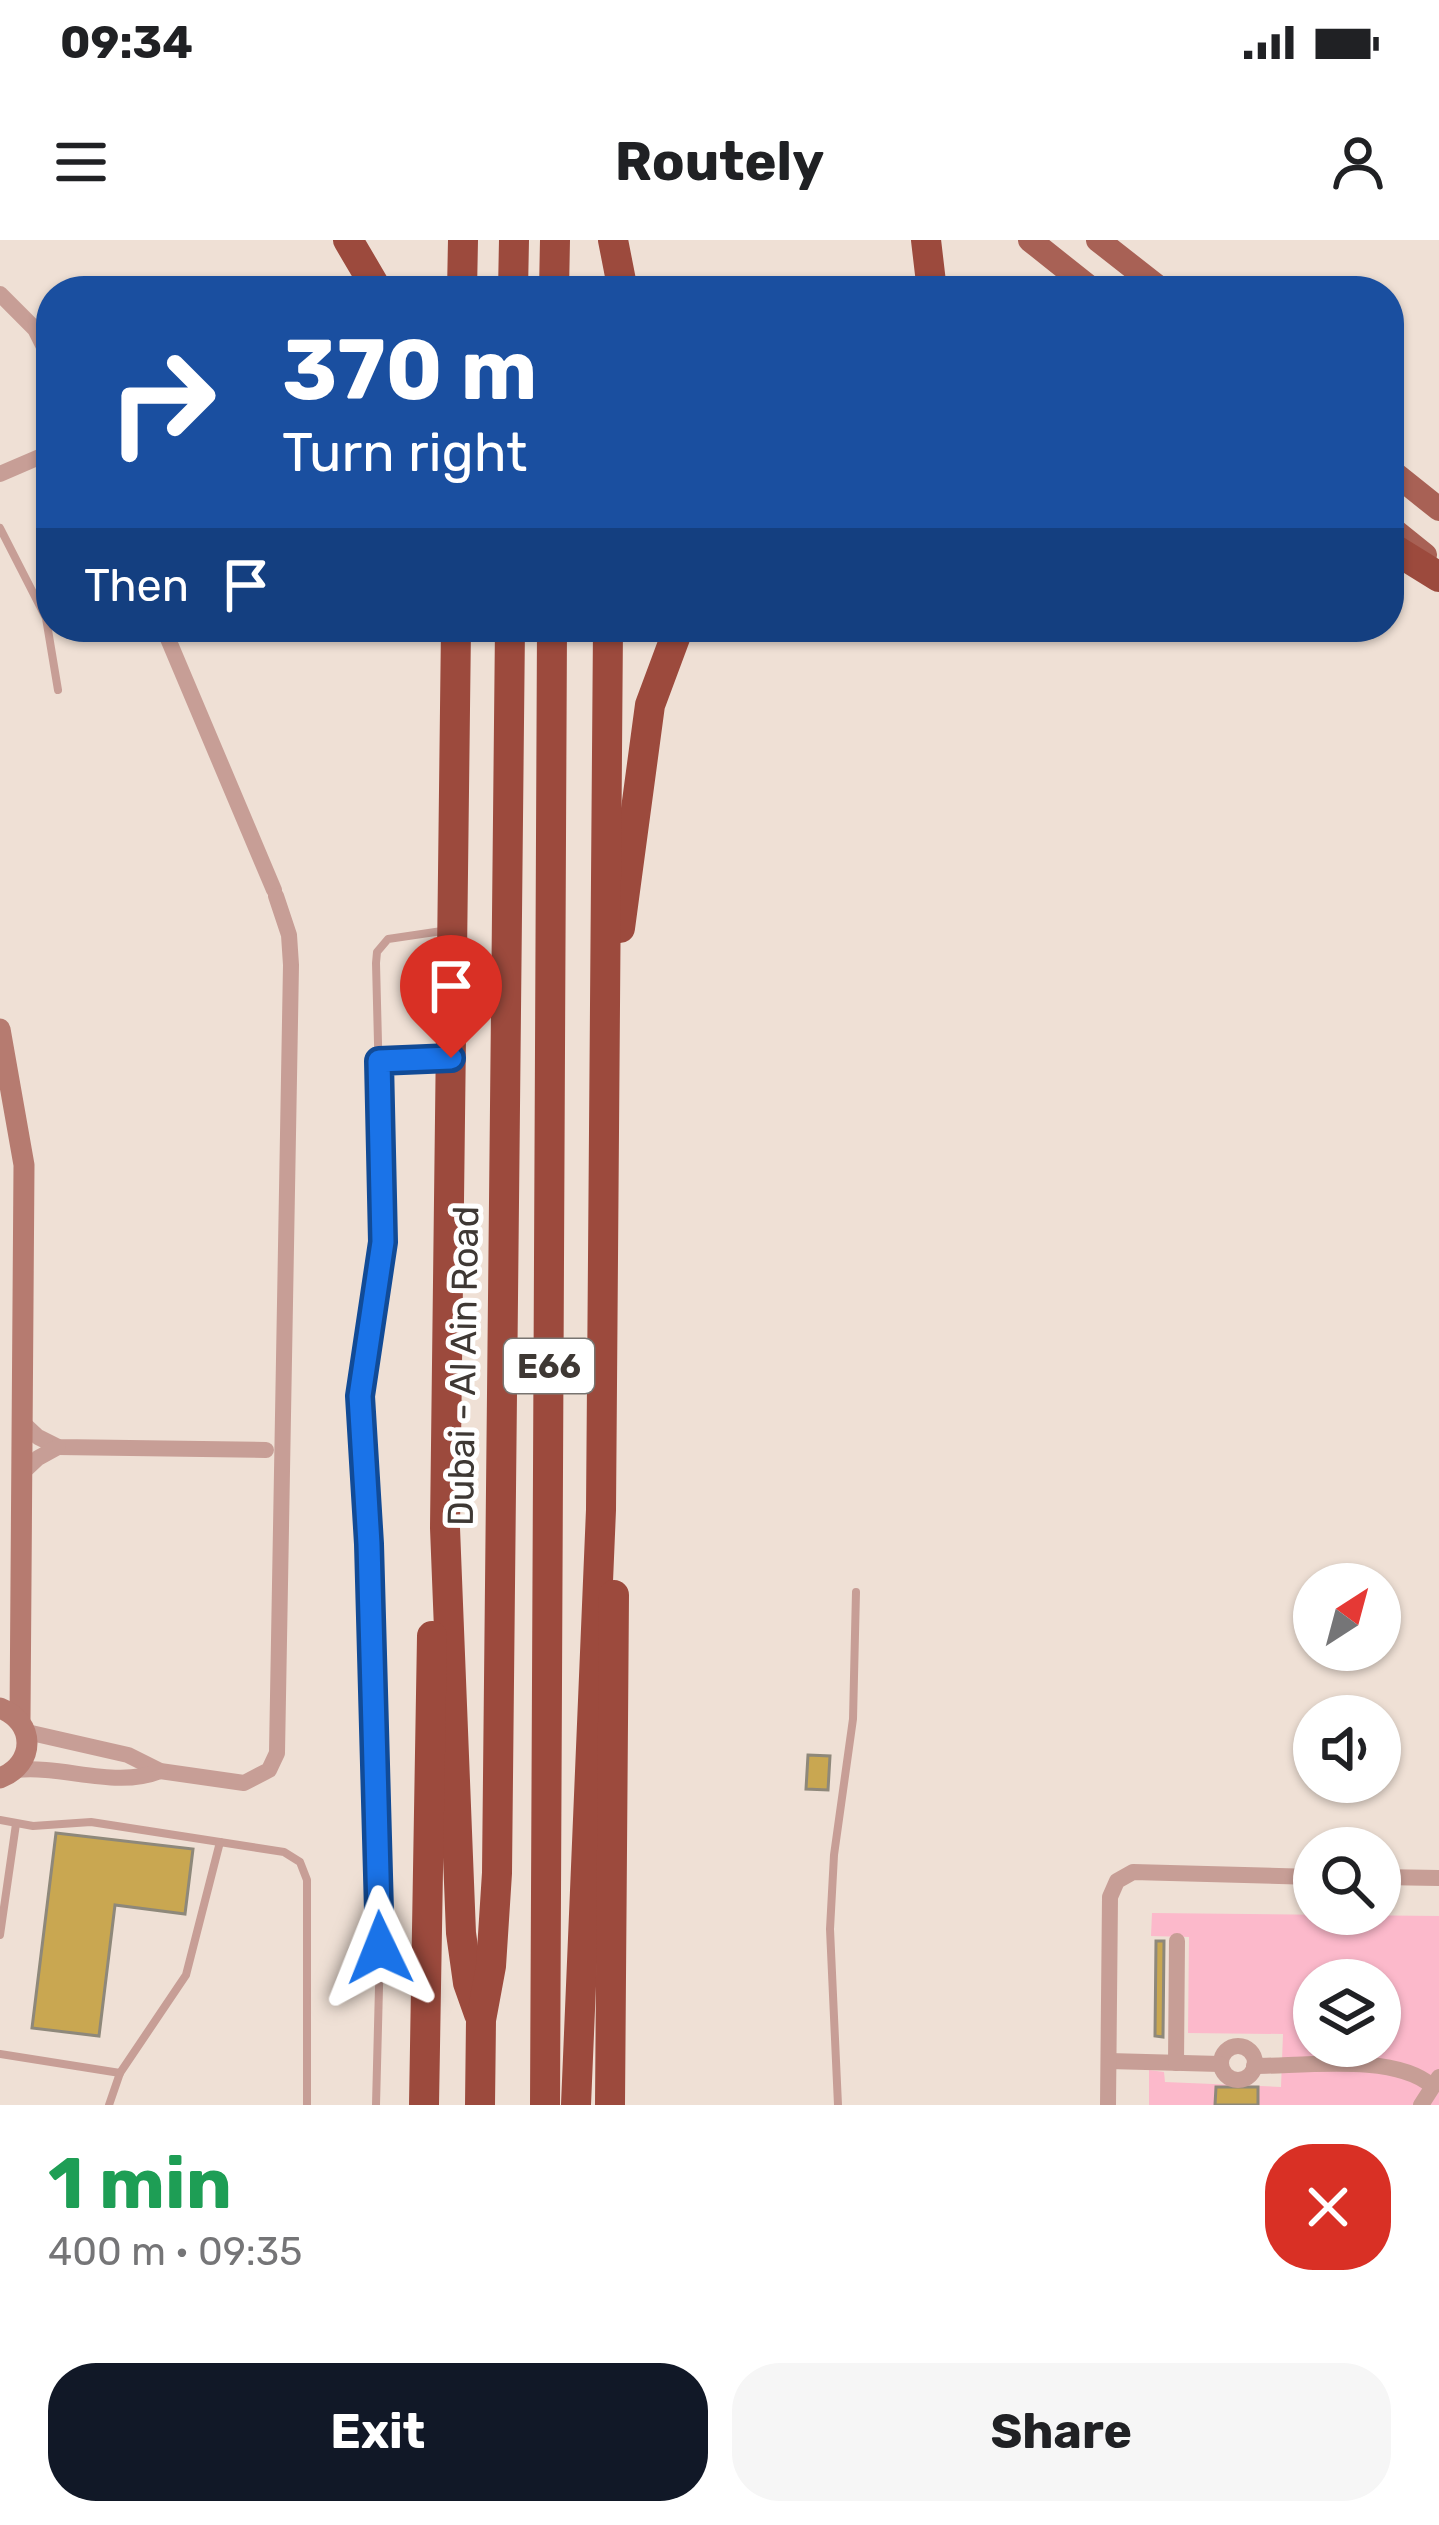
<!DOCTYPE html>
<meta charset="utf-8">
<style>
:root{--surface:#fff;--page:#f6f6f6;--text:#202124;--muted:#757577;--accent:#111827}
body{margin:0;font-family:Rubik,sans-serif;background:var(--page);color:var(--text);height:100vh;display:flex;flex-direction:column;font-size:45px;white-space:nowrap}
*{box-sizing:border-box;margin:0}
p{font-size:39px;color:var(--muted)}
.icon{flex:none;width:66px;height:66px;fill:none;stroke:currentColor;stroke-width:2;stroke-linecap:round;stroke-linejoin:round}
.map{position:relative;height:1865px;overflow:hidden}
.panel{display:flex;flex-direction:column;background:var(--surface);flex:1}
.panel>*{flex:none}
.hud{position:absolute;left:36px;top:36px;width:1368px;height:366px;border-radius:48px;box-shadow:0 3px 9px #0004;background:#1a4fa0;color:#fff;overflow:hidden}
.needle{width:78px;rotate:36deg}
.tools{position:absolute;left:1293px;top:1323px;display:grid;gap:24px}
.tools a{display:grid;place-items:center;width:108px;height:108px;border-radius:50%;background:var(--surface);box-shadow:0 3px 9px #0004;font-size:60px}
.pin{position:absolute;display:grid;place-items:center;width:102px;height:102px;color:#fff;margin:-123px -51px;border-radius:50% 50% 50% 0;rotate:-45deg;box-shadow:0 0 12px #0007}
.pin .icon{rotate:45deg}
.me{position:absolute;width:132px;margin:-66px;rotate:358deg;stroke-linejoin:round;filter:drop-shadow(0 0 9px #0008)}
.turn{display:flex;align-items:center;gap:42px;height:252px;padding:0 48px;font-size:54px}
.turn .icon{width:156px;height:156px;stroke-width:2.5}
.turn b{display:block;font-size:84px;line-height:102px}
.then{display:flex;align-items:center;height:114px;padding:0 48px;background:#0003;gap:24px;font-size:45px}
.round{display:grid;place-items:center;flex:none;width:126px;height:126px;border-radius:48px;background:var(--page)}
.headline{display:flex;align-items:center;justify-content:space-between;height:204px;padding:0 48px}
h1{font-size:72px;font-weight:700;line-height:90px;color:#1e9e55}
.primary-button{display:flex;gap:24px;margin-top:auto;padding:24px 48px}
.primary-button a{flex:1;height:138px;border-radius:48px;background:var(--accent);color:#fff;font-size:48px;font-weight:700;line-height:138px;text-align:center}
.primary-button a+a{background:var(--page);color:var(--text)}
.status{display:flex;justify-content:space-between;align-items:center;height:84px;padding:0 60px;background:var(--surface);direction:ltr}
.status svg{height:33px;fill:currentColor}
header{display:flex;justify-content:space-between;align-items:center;height:156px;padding:0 48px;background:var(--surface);font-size:54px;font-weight:700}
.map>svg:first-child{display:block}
.green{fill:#fcb9cb;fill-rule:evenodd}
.building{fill:#c9a751;stroke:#8e887a;stroke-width:3}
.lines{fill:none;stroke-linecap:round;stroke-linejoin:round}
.lane{stroke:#c79e96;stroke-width:8}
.street{stroke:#c79e96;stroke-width:16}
.secondary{stroke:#b67b70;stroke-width:21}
.primary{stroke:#a86155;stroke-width:24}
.highway{stroke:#9c4a3d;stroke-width:30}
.route-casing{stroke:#114b97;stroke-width:30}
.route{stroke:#1a73e8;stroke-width:21}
.labels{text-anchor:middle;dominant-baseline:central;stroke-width:10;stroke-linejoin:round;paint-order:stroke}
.shield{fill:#fff;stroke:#787471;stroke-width:3}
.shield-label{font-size:33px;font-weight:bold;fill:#3e3834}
.street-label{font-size:36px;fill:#3e3834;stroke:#fff}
</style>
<div class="status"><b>09:34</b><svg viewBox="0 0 49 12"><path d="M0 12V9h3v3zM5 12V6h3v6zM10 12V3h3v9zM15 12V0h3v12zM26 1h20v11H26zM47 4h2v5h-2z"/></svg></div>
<header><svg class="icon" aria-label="menu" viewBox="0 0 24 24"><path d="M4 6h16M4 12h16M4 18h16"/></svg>Routely<svg class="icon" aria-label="person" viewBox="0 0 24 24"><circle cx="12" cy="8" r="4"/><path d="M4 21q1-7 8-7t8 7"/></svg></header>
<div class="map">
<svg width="1439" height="1865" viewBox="0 0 1439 1865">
<rect width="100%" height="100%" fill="#efe0d5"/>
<!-- green -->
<path class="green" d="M 1152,1673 L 1439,1676 L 1439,1865 L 1149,1865 L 1149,1830 L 1164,1832 L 1165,1842 L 1281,1847 L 1283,1794 L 1188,1793 L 1189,1697 L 1151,1696 ZM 1314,1740 L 1380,1740 L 1380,1806 L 1314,1806 Z"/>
<!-- building -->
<g class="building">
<path d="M 808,1515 L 830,1516 L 828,1550 L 806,1549 Z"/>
<path d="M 56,1593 L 193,1609 L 185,1674 L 115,1665 L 99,1796 L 32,1788 Z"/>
<path d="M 1156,1701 L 1164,1701 L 1163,1797 L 1155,1796 Z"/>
<path d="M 1216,1847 L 1258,1847 L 1258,1865 L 1215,1865 Z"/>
</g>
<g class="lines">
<!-- lane -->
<g class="lane">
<path d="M 0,288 L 46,378 L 58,450"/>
<path d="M 379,821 L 444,818"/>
<path d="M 0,1580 L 33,1586 L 91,1582 L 284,1612 L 300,1622 L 307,1640 L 307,1865"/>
<path d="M 0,1695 L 16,1584"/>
<path d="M 0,1814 L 120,1833"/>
<path d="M 109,1865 L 120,1833 L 186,1735 L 220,1602"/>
<path d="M 376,1865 L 380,1708 L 369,1304 L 360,1156 L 383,1002 L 376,723 L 377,712 L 388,699 L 442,691"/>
<path d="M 838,1865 L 830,1689 L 834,1615 L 853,1479 L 856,1352"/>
</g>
<!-- street -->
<g class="street">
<path d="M 0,54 L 35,89 L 51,121"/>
<path d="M 0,234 L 51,212"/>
<path d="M 163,387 L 274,650"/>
<path d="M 22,1182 L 38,1197 L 58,1207 L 266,1210"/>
<path d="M 21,1234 L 38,1218 L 58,1207"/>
<path d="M 27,1492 L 128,1515 L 160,1531 L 244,1543 L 269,1530 L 277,1513 L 291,725 L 289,695 L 276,656"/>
<path d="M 16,1530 C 64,1525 115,1549 160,1531"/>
<path d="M 1380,1637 L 1439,1638"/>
<circle cx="1238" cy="1823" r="17"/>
<path d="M 1109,1821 L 1220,1824"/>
<path d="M 1176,1823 L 1177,1701"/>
<path d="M 1254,1826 C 1303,1826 1395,1813 1432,1846"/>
<path d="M 1108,1865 L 1110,1657 L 1117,1641 L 1133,1632 L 1314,1637"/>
<path d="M 1421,1865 L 1439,1837"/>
</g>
<!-- secondary -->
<g class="secondary">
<path d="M 0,789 L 24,925 L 20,1479"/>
<path d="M 0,1468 C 36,1482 36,1524 0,1538"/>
</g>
<!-- primary -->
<g class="primary">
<path d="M 1030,0 L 1094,51"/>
<path d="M 1098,0 L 1163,51"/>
<path d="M 1389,229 L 1439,269"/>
<path d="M 1389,286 L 1425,315"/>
</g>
<!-- highway -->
<g class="highway">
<path d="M 348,0 L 378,51"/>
<path d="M 613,0 L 623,51"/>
<path d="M 926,0 L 932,51"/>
<path d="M 462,51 L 463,0"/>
<path d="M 513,51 L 514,0"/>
<path d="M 554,51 L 555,0"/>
<path d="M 1389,306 L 1439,337"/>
<path d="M 456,387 L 445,1288 L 461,1693 L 468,1743 L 479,1774"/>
<path d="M 620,688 L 650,465 L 679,387"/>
<path d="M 424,1865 L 432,1396"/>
<path d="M 480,1865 L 481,1780 L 491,1726 L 497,1633 L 510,387"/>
<path d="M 545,1865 L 552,387"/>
<path d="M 576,1865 L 601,1270 L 608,387"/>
<path d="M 610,1865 L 614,1355"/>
</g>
</g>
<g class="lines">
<!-- route casing -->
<g class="route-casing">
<path id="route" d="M 380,1708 L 369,1304 L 360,1156 L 383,1002 L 379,821 L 451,818"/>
</g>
<!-- route -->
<use href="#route" class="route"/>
</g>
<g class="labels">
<!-- shield labels -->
<rect class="shield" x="504" y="1099" width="90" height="54" rx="9"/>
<g class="shield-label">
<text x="549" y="1126">E66</text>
</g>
<!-- street labels -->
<g class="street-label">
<text transform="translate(463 1126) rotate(-89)">Dubai - Al Ain Road</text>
</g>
</g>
</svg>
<div class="tools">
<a><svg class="needle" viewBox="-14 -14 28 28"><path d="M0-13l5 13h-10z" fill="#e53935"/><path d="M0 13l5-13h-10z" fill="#757577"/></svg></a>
<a><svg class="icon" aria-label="sound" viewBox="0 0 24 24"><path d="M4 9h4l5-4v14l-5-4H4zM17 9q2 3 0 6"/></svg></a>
<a><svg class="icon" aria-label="search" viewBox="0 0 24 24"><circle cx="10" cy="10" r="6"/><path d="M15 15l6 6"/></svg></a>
<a><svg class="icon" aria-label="layers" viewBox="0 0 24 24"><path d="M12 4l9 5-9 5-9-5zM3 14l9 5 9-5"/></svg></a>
</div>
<div class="pin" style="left:451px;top:818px;background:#d93025"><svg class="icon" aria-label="arrive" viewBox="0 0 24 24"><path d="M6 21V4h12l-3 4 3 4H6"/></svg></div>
<svg class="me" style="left:380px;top:1708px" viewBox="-20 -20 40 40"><path d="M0-17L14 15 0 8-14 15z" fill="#1a73e8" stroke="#fff" stroke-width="4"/></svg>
<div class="hud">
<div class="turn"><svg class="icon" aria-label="right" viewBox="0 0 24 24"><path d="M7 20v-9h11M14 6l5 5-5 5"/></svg><div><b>370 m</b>Turn right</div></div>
<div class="then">Then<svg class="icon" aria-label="arrive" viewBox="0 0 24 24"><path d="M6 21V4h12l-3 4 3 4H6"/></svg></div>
</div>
</div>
<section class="panel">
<div class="headline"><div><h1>1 min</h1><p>400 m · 09:35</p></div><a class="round" style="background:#d93025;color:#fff"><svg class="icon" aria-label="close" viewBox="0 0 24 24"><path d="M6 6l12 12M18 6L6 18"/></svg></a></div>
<div class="primary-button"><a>Exit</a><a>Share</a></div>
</section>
